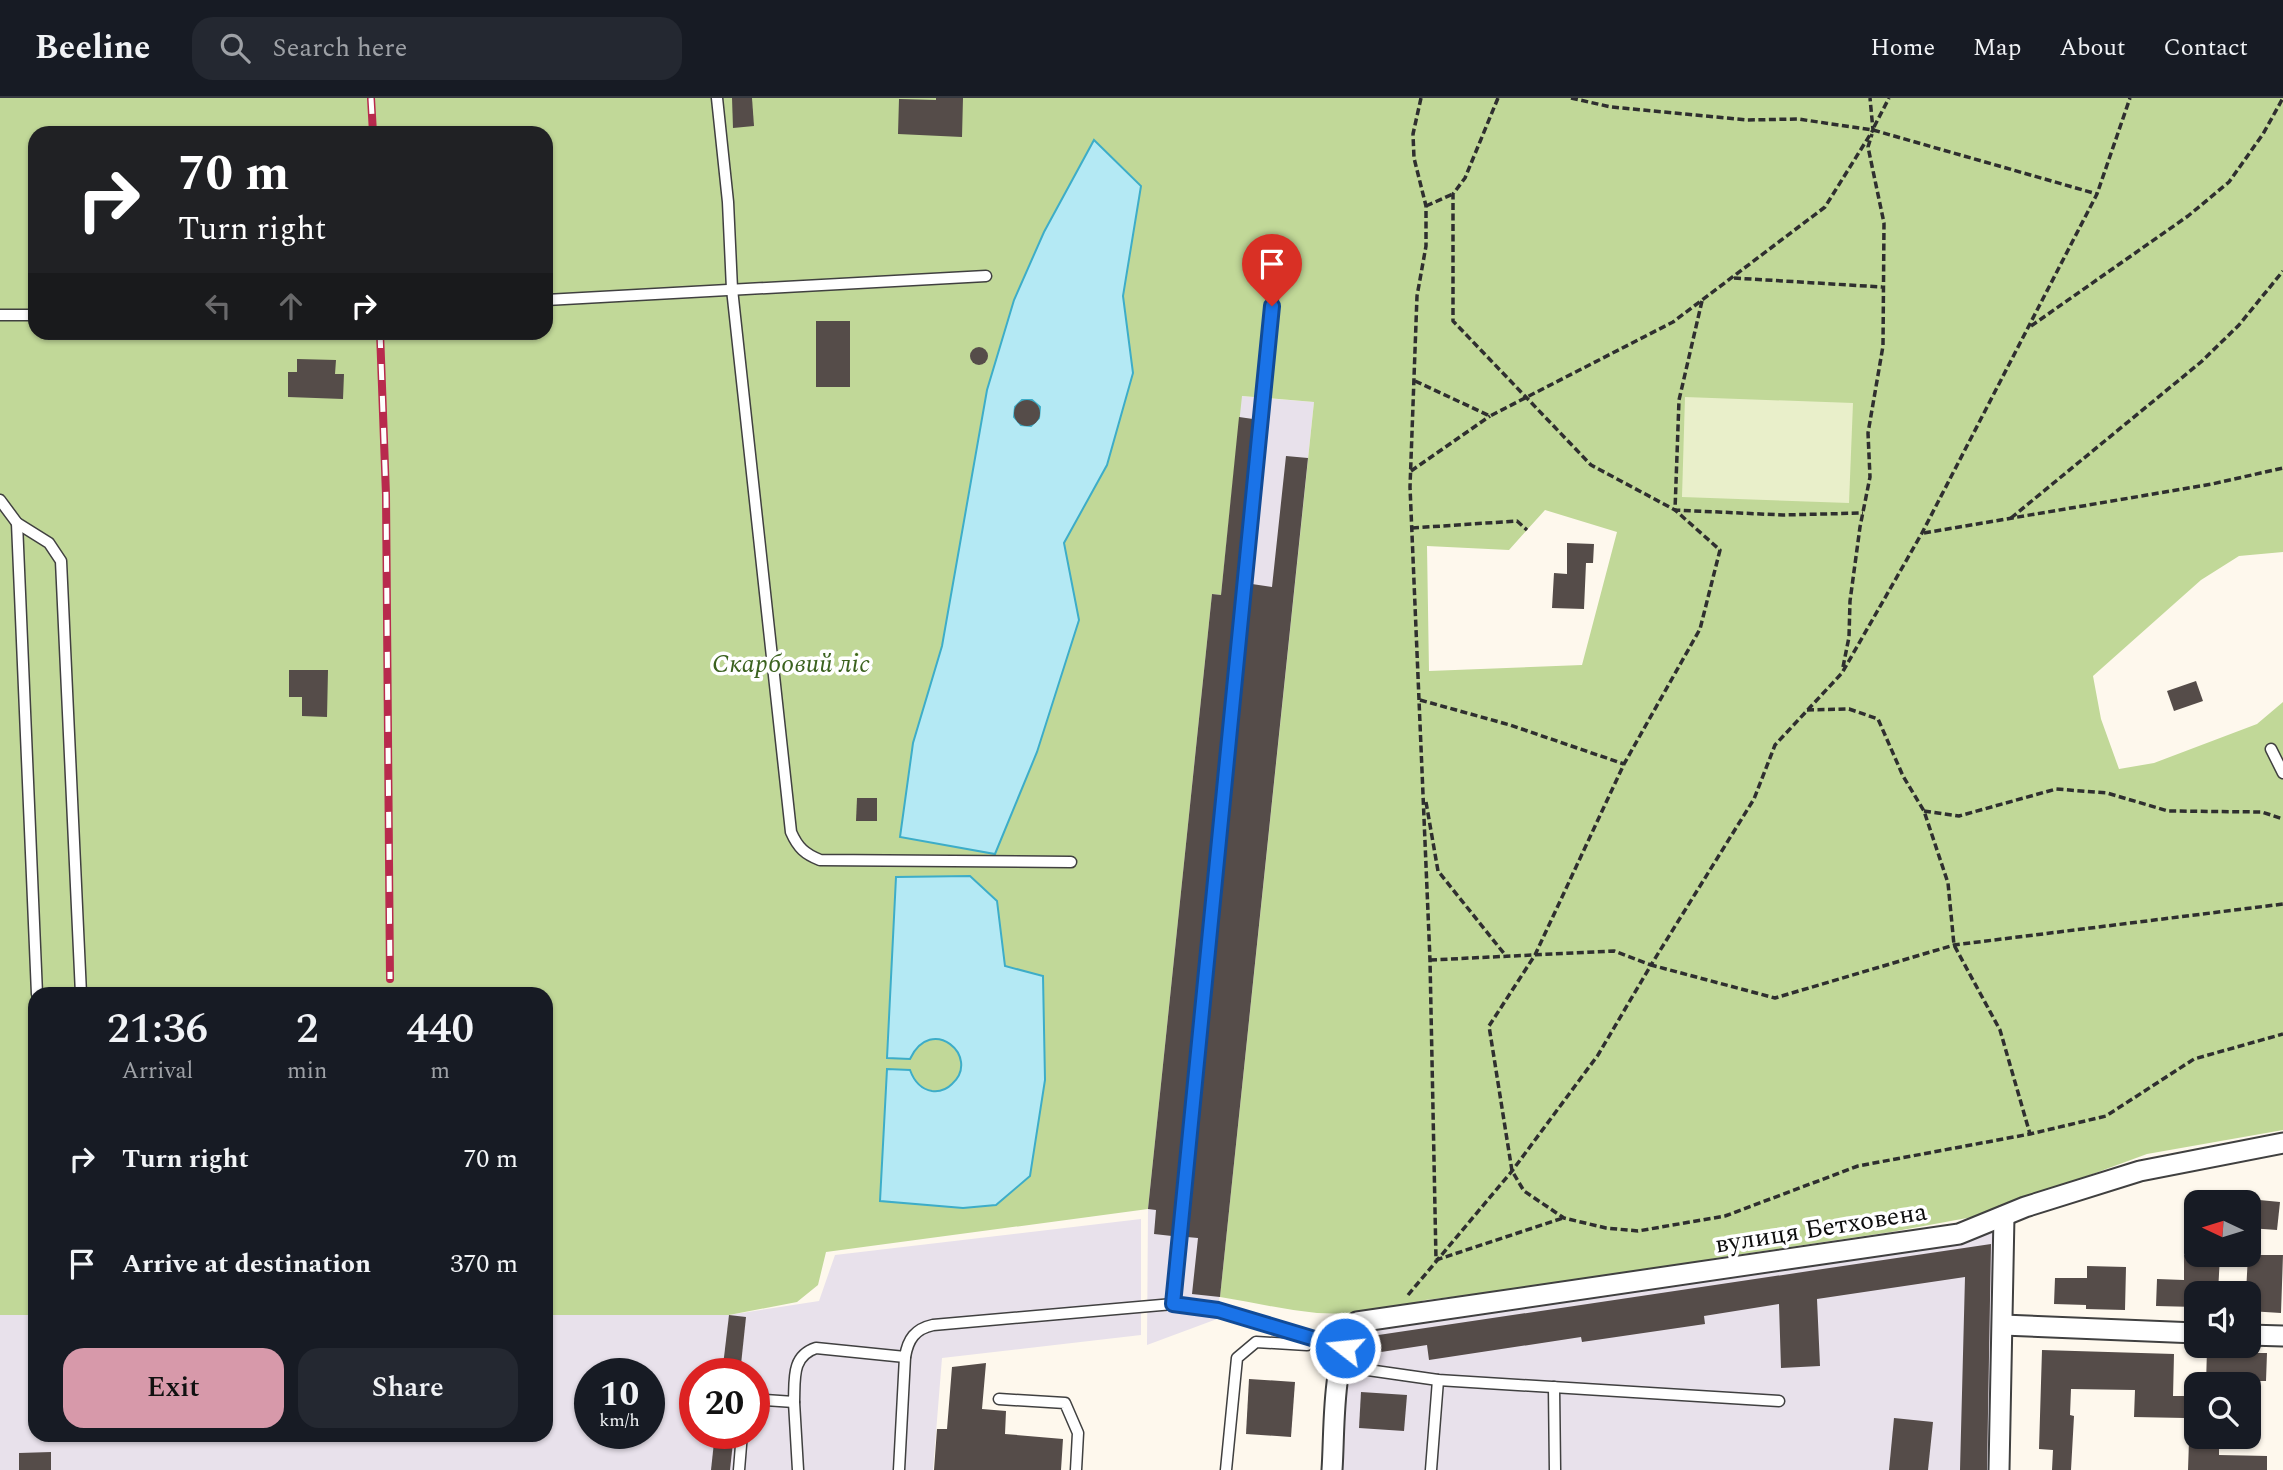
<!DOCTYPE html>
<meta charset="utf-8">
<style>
:root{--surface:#171b24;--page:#242831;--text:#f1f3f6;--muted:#9ea1a6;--line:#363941;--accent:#d799aa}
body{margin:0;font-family:Spectral,serif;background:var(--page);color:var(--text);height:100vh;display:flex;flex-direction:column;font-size:26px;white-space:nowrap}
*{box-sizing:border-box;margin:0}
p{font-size:23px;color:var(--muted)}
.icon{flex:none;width:38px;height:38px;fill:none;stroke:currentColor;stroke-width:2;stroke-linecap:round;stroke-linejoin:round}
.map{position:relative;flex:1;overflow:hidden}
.panel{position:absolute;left:28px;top:889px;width:525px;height:455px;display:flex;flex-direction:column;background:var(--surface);border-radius:21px;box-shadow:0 2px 5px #0004}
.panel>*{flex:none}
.hud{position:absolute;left:28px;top:28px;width:525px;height:214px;border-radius:21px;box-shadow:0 2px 5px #0004;background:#202124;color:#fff;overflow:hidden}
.needle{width:46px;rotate:274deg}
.tools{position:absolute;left:2184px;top:1092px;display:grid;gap:14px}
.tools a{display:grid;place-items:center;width:77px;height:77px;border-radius:14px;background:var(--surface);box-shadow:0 2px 5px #0004;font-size:35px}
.speed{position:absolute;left:574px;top:1260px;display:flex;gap:14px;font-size:35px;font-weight:700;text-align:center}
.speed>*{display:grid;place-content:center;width:91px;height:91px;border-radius:50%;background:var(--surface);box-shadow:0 2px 5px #0004;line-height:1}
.speed small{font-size:18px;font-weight:400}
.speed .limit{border:10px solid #d22;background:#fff;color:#111}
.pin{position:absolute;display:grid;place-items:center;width:60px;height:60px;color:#fff;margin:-72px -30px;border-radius:50% 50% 50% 0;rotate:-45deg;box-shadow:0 0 7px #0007}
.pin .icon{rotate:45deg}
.me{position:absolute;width:77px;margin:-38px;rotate:286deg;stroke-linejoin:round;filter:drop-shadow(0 0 5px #0008)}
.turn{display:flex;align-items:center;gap:24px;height:147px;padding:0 35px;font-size:32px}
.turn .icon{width:91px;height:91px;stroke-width:2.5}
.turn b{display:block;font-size:49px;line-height:60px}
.lanes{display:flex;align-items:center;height:66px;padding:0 35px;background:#0003;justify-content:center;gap:35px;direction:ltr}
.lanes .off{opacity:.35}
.eta{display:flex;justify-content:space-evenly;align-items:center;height:119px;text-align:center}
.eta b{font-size:42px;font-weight:600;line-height:49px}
.primary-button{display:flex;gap:14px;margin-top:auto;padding:14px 35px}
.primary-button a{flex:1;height:80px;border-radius:21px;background:var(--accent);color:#111;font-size:28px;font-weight:600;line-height:80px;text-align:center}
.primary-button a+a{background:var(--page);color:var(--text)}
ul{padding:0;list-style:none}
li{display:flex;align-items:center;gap:21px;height:105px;padding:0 35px}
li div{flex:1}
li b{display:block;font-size:26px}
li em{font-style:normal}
header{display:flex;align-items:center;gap:42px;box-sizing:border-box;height:98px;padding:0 35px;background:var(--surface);border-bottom:2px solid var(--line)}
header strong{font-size:33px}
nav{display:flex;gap:38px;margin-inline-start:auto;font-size:24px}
.search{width:490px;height:63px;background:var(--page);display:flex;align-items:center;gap:18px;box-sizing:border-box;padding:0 24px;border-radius:21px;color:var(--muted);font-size:26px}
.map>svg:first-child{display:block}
.industrial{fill:#e8e1eb;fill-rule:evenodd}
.forest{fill:#c1d898;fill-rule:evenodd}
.pitch{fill:#e9efca}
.water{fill:#b4e9f4;stroke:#3dadc8;stroke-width:2;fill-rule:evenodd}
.building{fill:#554c49}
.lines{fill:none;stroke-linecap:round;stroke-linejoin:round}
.service-casing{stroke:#404040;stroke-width:13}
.minor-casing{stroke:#404040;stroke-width:23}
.path{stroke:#2f2f2f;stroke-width:3.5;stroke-dasharray:7 3.5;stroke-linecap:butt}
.service{stroke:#fff;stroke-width:10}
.minor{stroke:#fff;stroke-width:19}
.rail-casing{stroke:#b82a4d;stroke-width:8}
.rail{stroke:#fff;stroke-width:5;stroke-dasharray:16;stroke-linecap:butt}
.route-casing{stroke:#114b97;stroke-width:18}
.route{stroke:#1a73e8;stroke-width:12}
.labels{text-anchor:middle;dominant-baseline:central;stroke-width:7;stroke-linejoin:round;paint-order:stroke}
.park-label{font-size:26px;font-style:italic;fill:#3b621f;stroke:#fff}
.street-label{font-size:26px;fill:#0d0d0d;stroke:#fff}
</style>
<header>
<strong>Beeline</strong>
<div class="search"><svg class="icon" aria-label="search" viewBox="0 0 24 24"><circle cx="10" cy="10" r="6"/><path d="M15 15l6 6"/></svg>Search here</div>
<nav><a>Home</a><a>Map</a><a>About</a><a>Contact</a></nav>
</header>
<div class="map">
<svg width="2283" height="1372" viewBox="0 0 2283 1372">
<rect width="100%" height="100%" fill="#fef8ed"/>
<!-- industrial -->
<g class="industrial">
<path d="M 1241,298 L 1314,304 L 1217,1221 L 1147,1247 L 1148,1111 L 1212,496 L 1221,496 Z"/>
<path d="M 2004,1118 L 1999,1372 L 1332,1372 L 1338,1284 L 1357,1224 L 1644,1183 Z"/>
<path d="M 1141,1121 L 1141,1237 L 942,1260 L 933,1372 L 0,1372 L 0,1217 L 35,1217 L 35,1337 L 546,1337 L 546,1217 L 729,1217 L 819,1203 L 835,1157 ZM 590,1276 L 649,1276 L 649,1335 L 590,1335 ZM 695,1276 L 754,1276 L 754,1335 L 695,1335 Z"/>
</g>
<!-- forest -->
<path class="forest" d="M 0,0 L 2283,0 L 2283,454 L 2239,458 L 2201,482 L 2093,578 L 2101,621 L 2119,671 L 2154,665 L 2257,626 L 2283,604 L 2283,1032 L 2147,1056 L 1978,1118 L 1891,1134 L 1716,1160 L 1629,1179 L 1425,1202 C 1390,1212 1353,1217 1317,1215 C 1284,1212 1252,1204 1220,1199 L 1314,304 L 1242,298 L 1221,497 L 1212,496 L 1148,1111 L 826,1154 L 818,1187 L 797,1204 L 729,1217 L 546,1217 L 546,896 L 35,896 L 35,1217 L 0,1217 ZM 35,35 L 546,35 L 546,234 L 35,234 ZM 1545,412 L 1617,434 L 1582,567 L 1429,573 L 1427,448 L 1509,452 Z"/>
<!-- pitch -->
<path class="pitch" d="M 1685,299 L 1853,305 L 1849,405 L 1682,399 Z"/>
<!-- water -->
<g class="water">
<path d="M 1094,42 L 1141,88 L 1123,198 L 1133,275 L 1107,367 L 1064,445 L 1079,522 L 1037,654 L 995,756 L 900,739 L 913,645 L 942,548 L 987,292 L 1014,202 L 1044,134 ZM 1022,302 L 1032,302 L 1040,309 L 1039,320 L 1031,328 L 1021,327 L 1014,319 L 1015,309 Z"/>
<path d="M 970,778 L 997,803 L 1005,868 L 1043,878 L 1045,982 L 1030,1078 L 996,1107 L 963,1110 L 880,1103 L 887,971 L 910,972 C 914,983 920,991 932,993 C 940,994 947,991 952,986 C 982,959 931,915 910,961 L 887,960 L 896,779 Z"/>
</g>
<!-- building -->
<g class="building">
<path d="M 732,0 L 752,0 L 754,28 L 733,30 Z"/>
<path d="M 936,0 L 963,0 L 962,39 L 898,36 L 899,1 L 936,2 Z"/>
<rect x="816" y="223" width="34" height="66"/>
<circle cx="979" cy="258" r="9"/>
<path d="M 297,261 L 336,262 L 335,276 L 344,276 L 343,301 L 288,299 L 288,274 L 297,274 Z"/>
<circle cx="1027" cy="315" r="13"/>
<path d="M 1239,319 L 1253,321 L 1172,1138 L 1154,1136 L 1156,1112 L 1148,1111 L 1212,496 L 1221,497 Z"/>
<path d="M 1286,358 L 1308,360 L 1220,1199 L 1192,1196 L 1198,1140 L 1187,1139 L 1252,486 L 1272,489 Z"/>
<path d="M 1567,445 L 1594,446 L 1593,465 L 1586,465 L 1584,511 L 1552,510 L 1554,475 L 1567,476 Z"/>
<path d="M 289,572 L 328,572 L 327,619 L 302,618 L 302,599 L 289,599 Z"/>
<path d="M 2196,583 L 2203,603 L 2174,613 L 2167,593 Z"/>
<path d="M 857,700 L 877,700 L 877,723 L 856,723 Z"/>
<path d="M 2249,1101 L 2280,1104 L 2277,1132 L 2249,1130 Z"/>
<path d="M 1991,1146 L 1987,1372 L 1960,1372 L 1965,1179 L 1817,1201 L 1820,1268 L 1781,1270 L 1779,1206 L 1704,1218 L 1705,1226 L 1582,1244 L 1581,1239 L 1429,1262 L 1427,1247 L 1368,1256 L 1365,1239 Z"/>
<path d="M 2184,1157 L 2220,1157 L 2218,1195 L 2196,1195 L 2196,1209 L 2156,1208 L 2157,1181 L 2184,1182 Z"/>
<path d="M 2248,1157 L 2283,1157 L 2281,1215 L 2249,1213 L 2249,1195 L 2246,1195 Z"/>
<path d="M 2087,1168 L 2126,1169 L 2125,1212 L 2086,1211 L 2086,1207 L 2054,1206 L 2055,1180 L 2087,1180 Z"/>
<path d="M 729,1217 L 746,1219 L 740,1276 L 722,1276 Z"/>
<path d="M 2207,1251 L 2233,1252 L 2233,1255 L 2267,1255 L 2266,1283 L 2232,1283 L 2232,1286 L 2206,1286 Z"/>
<path d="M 2042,1252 L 2174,1256 L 2173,1298 L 2185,1298 L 2185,1320 L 2134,1319 L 2135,1292 L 2071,1291 L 2070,1317 L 2074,1318 L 2071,1372 L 2052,1372 L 2053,1352 L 2039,1351 Z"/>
<path d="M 986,1265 L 982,1311 L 1006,1313 L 1005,1336 L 1063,1341 L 1061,1372 L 934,1372 L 937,1331 L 947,1331 L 952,1269 Z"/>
<path d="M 1249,1281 L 1295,1284 L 1291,1339 L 1246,1336 Z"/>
<path d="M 1361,1294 L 1407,1297 L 1404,1333 L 1359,1330 Z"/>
<path d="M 1894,1320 L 1933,1324 L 1928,1372 L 1889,1372 Z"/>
<path d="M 715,1335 L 734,1335 L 730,1372 L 711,1372 Z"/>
<path d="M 2189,1343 L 2219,1344 L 2219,1357 L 2267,1358 L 2267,1372 L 2188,1372 Z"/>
<path d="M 51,1354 L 51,1372 L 19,1372 L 19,1355 Z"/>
</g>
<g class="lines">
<!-- service casing -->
<g class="service-casing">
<g id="service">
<path d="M 717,0 L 728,104 L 732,191 L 791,734 C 798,750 805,756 820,762 L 1071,764"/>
<path d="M 546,202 L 986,178"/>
<path d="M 0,217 L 35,217"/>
<path d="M 0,402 L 17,425 L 49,445 L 61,463 L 81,896"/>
<path d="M 17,425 L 37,896"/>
<path d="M 2271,651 L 2283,675"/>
<path d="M 1173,1206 L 1277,157"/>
<path d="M 1340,1268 L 1438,1282 L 1779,1303"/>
<path d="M 1554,1289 L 1555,1372"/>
<path d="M 999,1301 L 1065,1305 L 1078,1335 L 1076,1372"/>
<path d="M 794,1304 L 798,1372"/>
<path d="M 754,1306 L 765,1302 L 794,1304 C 795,1282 791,1258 816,1250 L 905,1259 C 908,1241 915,1231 933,1227 L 1173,1206 L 1218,1212 L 1345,1250"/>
<path d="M 739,1372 L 742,1335"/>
<path d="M 899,1372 L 905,1259"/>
<path d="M 1226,1372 L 1237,1260 L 1256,1244 L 1307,1247 L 1314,1241"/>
<path d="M 1431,1372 L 1438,1282"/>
</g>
</g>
<!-- minor casing -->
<g class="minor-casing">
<g id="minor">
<path d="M 2003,1227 L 2196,1235"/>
<path d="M 2249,1237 L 2283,1238"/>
<path d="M 1332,1372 C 1335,1328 1331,1260 1357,1224 L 1959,1136 L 2025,1109 L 2140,1073 L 2283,1045"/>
<path d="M 1999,1372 L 2004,1118"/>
</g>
</g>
<!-- path -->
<g class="path">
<path d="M 1421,0 L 1413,36 L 1414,60 L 1426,108 L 1426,148 L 1417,198 L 1410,389 L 1430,862 L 1436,1162 L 1563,1120"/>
<path d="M 1498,0 L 1465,80 L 1453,96 L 1453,223 L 1591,367 L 1675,412 L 1720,452 L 1700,531 L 1624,666 L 1535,857 L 1489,928 L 1512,1073 L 1524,1093 L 1564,1120 L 1606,1130 L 1638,1133 L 1725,1118 L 1858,1068 L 2030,1036 L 2106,1018 L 2194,961 L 2283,936"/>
<path d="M 1571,0 L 1611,9 L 1747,22 L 1798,21 L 1873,32 L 2097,96"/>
<path d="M 1874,29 L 1889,0"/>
<path d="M 1426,108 L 1453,96"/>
<path d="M 1734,180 L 1882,189"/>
<path d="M 1702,203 L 1679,302 L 1675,412 L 1783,417 L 1863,415"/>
<path d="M 2031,228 L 2188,118 L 2229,84 L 2263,36 L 2283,0"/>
<path d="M 1415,283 L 1490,318 L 1673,224 L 1825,109 L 1873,32 L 1870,0"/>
<path d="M 1411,373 L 1490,318"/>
<path d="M 2011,420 L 2201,264 L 2239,227 L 2283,173"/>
<path d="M 1412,430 L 1517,423 L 1527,432"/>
<path d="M 1924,435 L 2212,386 L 2283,370"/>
<path d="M 1843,569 L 1849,539 L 1850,503 L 1860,429 L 1870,379 L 1868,335 L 1883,248 L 1884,125 L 1868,49 L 1872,36"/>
<path d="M 1420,602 L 1510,627 L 1624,666"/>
<path d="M 1807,612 L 1849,611 L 1878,621 L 1903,678 L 1924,713 L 1948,785 L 1954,847 L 2000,932 L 2030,1036"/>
<path d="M 1426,704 L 1438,773 L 1506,858"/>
<path d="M 1924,713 L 1959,718 L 2056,691 L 2107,695 L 2168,713 L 2262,714 L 2283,721"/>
<path d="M 1430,862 L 1614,853 L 1651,867 L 1754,701 L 1775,647 L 1842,575 L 1922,435 L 2097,96 L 2130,0"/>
<path d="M 1408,1197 L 1512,1073 L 1598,957 L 1651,867 L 1775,900 L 1954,847 L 2283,806"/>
</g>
<!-- service -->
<use href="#service" class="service"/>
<!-- minor -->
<use href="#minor" class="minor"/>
<!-- rail casing -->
<g class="rail-casing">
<g id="rail">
<path d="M 371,0 L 373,35"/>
<path d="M 380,234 L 386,397 L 390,881"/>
</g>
</g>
<!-- rail -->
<use href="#rail" class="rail"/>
</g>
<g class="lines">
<!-- route casing -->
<g class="route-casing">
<path id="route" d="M 1272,208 L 1173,1206 L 1218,1212 L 1345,1250"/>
</g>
<!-- route -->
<use href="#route" class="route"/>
</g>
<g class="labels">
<!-- park labels -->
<g class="park-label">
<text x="791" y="566">Скарбовий ліс</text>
</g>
<!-- street labels -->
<g class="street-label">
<text transform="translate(1821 1130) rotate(-9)">вулиця Бетховена</text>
</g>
</g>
</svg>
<div class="tools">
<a><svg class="needle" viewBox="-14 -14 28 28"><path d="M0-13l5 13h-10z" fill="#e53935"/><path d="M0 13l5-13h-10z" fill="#9ea1a6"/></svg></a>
<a><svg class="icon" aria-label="sound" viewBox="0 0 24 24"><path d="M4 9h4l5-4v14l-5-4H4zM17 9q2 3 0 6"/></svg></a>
<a><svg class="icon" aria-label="search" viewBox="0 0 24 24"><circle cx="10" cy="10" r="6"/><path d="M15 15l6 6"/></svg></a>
</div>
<div class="speed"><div>10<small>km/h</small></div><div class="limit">20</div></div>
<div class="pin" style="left:1272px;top:208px;background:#d93025"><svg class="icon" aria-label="arrive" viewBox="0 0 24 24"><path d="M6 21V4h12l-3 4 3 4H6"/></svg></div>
<svg class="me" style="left:1345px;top:1250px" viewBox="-20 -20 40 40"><circle r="17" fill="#1a73e8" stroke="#fff" stroke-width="3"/><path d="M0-11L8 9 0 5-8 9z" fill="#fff"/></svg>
<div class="hud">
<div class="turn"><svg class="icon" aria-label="right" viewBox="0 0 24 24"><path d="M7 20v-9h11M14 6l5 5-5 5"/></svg><div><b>70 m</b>Turn right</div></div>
<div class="lanes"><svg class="icon off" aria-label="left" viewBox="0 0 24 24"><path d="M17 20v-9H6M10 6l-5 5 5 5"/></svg><svg class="icon off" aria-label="ahead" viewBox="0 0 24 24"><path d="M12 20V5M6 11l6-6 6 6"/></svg><svg class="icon" aria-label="right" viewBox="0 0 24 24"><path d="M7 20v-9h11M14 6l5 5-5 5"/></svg></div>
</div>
<section class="panel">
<div class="eta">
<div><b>21:36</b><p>Arrival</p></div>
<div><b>2</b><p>min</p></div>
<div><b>440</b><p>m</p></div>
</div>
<ul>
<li><svg class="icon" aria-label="right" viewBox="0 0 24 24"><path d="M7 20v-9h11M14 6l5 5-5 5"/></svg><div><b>Turn right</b></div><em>70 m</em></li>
<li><svg class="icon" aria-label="arrive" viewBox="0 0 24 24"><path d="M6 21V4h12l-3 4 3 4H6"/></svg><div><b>Arrive at destination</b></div><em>370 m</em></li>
</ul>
<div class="primary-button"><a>Exit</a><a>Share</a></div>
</section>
</div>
